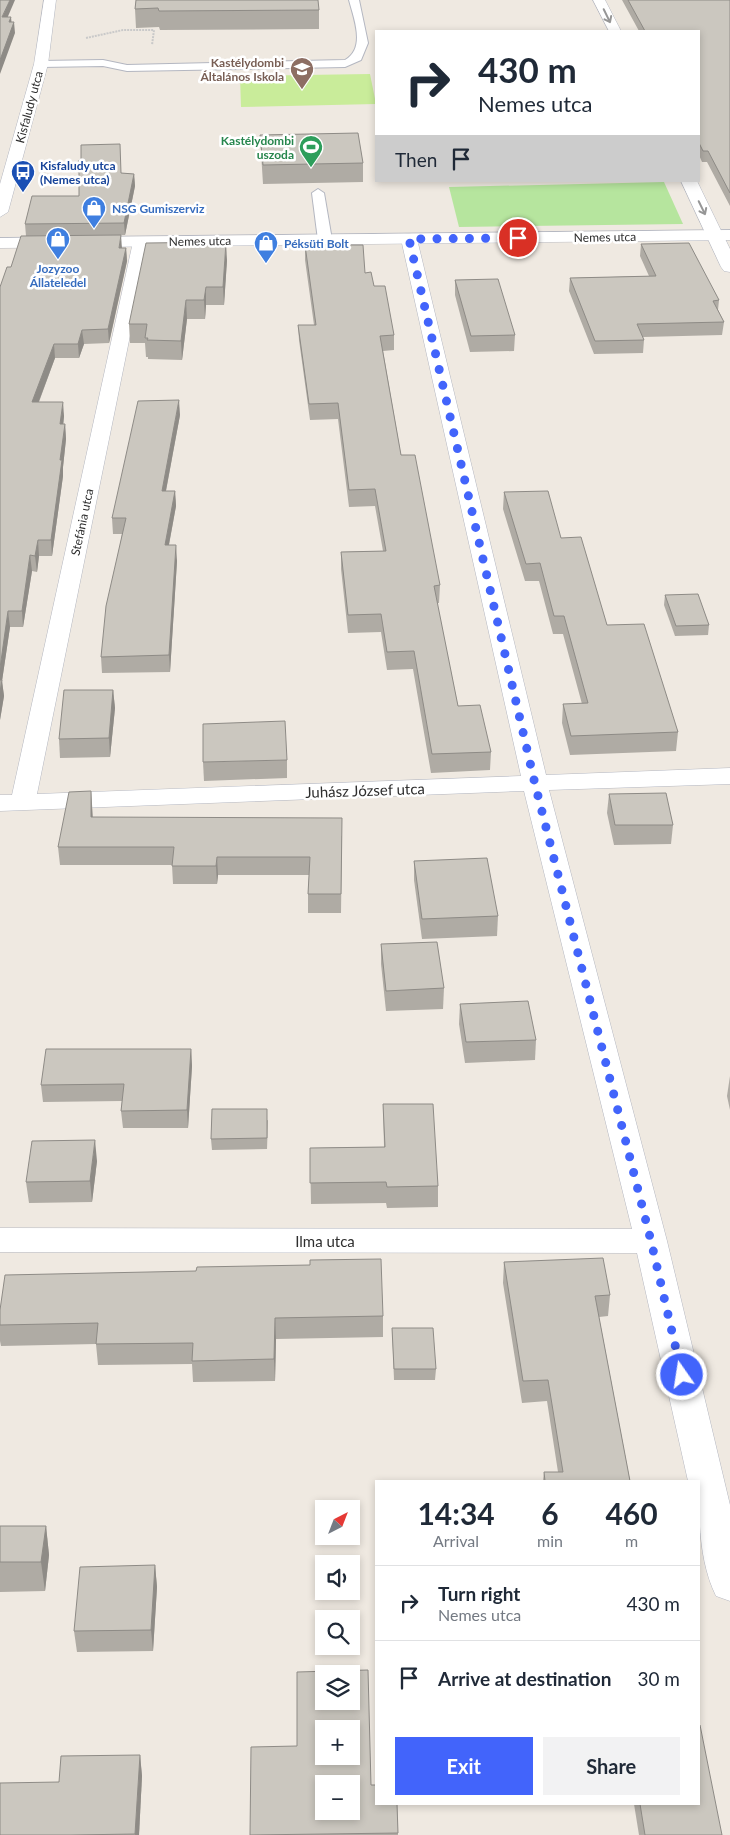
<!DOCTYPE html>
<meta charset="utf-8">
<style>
:root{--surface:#fff;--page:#f2f2f3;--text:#1f2937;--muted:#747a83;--line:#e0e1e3;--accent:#4264fb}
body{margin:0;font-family:Lato,sans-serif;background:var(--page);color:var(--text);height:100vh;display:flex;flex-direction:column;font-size:19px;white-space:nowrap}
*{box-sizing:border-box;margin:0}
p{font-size:16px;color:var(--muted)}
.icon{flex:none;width:28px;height:28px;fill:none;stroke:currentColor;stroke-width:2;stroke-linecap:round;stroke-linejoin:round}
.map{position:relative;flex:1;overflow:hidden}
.details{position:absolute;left:375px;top:1480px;width:325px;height:325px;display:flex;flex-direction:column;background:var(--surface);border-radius:0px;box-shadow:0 2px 8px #0003}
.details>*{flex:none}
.top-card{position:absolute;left:375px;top:30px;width:325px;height:152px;border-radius:0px;box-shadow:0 2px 8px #0003;background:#fff;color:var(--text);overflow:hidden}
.needle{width:32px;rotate:42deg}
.buttons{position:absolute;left:315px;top:1500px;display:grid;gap:10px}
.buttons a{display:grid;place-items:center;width:45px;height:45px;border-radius:0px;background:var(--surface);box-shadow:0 2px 8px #0003;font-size:25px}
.pin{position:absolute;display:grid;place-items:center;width:42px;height:42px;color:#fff;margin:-21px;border:2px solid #fff;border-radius:50%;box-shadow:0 1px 5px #0007}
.me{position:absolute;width:55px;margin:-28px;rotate:347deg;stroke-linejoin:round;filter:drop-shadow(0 0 4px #0008)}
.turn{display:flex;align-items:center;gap:18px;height:105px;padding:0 20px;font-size:22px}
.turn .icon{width:65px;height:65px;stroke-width:2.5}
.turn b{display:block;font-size:35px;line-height:42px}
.then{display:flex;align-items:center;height:48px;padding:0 20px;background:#0003;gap:10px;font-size:19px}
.eta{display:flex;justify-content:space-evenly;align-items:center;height:85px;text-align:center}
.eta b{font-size:30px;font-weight:700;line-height:35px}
.action{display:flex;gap:10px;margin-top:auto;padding:10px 20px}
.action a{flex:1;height:58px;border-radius:0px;background:var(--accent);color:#fff;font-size:20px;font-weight:700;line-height:58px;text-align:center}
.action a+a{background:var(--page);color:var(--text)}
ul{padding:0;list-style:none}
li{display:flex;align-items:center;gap:15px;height:75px;padding:0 20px;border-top:1px solid var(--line)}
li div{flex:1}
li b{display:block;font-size:19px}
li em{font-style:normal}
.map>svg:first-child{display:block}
.green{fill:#b6e59e}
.pitch{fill:#c9ec9a}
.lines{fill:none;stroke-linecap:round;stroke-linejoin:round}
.service-casing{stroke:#b4b7c1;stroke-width:2}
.minor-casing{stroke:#b4b7c1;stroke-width:1}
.tertiary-casing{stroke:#b4b7c1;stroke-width:1}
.path{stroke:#c9c9c9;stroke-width:2;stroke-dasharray:2 1;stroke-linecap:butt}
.service{fill:#fff;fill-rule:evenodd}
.minor{fill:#fff;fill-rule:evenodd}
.tertiary{fill:#fff;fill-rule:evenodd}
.wall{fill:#afaba4}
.shaded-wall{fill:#8e8b86}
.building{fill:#cbc7bf;stroke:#8e8b86;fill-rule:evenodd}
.oneway{stroke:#969696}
.route{stroke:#4264fb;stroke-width:9;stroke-dasharray:0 16.2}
.labels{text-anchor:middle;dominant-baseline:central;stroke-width:5;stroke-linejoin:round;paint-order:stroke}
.far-education-label{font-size:12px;font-weight:bold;fill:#785e54;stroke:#fff;text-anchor:end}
.far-street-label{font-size:12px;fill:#2e2e2e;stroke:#fff}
.far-leisure-label{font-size:12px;font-weight:bold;fill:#27864d;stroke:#fff;text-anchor:end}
.far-transit-label{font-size:12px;font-weight:bold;fill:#164399;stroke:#fff;text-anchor:start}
.far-shop-label{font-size:12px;font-weight:bold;fill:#366cbe;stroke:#fff;text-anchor:start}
.street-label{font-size:15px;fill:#2e2e2e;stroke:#fff}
</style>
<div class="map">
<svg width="730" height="1835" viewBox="0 0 730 1835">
<rect width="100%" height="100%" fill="#efe9e1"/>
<!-- green -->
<path class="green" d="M 664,182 L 683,224 L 459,227 L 449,187 Z"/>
<!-- pitch -->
<path class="pitch" d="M 370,74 L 376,104 L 241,107 L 240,76 Z"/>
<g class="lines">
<!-- service casing -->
<g class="service-casing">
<g id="service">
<path d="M 349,0 L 359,0 L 368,43 L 361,60 L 345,67 L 127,71 L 103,66 L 41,67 L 35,64 L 41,61 L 103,60 L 127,65 L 345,60 C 366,48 354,19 349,0 Z"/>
<path d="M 318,189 L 324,193 L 332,240 L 325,244 L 318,240 L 312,193 Z"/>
</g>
</g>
<!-- minor casing -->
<g class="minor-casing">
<g id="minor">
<path d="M 593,0 L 605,0 L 621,31 L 609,31 Z"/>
<path d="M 681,181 L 697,181 L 730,249 L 730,272 L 724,271 L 721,267 Z"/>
<path d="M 409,234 L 415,235 L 417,239 L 546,775 L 730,768 L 730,784 L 549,790 L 667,1241 L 730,1505 L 730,1601 L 716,1596 C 699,1561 699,1520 699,1481 L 688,1481 L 637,1253 L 0,1252 L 0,1228 L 632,1229 L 524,791 L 0,811 L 0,795 L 12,795 L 133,242 L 135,238 L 147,238 L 149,242 L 37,794 L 521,776 L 401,239 L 403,235 Z"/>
</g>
</g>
<!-- tertiary casing -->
<g class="tertiary-casing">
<g id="tertiary">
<path d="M 44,0 L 56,0 L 48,64 L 8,212 L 0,217 L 0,184 L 34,64 Z"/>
<path d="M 730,230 L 730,240 L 0,248 L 0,238 Z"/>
</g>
</g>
<!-- path -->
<path class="path" d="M 86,38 L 123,30 L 154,30 L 152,45"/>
<!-- service -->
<use href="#service" class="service"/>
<!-- minor -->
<use href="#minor" class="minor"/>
<!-- tertiary -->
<use href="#tertiary" class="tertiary"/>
</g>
<!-- wall -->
<g class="wall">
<path d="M 136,0 L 319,10 L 319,29 L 160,30 L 159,27 L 136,28 L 135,9 Z"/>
<path d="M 622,0 L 730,0 L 730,206 L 707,162 L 702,162 L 699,155 L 699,31 L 639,31 Z"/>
<path d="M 260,135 L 363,163 L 363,182 L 263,184 Z"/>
<path d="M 121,173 L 134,174 L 135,186 L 125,235 L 26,236 L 25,224 L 79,196 Z"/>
<path d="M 641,244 L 719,300 L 718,310 L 724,322 L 722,335 L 643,337 L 644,340 L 643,353 L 594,354 L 569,291 L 570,278 L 649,276 L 640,256 Z"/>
<path d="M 305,245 L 365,273 L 374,286 L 394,335 L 394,350 L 383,351 L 401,455 L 440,585 L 439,603 L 437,603 L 458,706 L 491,752 L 490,770 L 431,773 L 413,669 L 387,670 L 381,632 L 348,633 L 341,569 L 341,552 L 383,551 L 375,506 L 349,507 L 338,419 L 310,420 L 299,340 L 298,325 L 314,325 L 305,260 Z"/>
<path d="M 122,248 L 126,248 L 127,261 L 109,343 L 84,344 L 79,358 L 55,358 L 39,402 L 64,416 L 63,424 L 65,424 L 66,439 L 63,467 L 63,476 L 52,556 L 39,556 L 37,572 L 32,571 L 23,627 L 10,627 L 2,681 L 4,696 L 0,720 L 11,267 Z"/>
<path d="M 227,260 L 224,305 L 206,305 L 205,319 L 187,319 L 182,360 L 148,359 L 148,357 L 146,357 L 145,343 L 130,343 L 129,324 Z"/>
<path d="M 455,280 L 515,335 L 514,351 L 470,352 L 455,295 Z"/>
<path d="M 180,415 L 166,491 L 175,491 L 176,506 L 169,545 L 177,561 L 170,672 L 102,673 L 101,657 L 122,534 L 113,534 L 112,518 Z"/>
<path d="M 504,492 L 561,538 L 607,625 L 678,732 L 676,751 L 570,755 L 562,723 L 563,704 L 582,704 L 563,634 L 553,634 L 539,581 L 525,581 L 503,509 Z"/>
<path d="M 665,595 L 709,625 L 708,635 L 675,636 L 664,605 Z"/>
<path d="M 113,690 L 115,708 L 110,757 L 60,758 L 59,739 Z"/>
<path d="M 287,760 L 287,778 L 204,781 L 203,762 Z"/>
<path d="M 91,791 L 93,817 L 342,836 L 341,913 L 308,913 L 308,894 L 309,875 L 218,875 L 217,884 L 173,884 L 172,865 L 60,865 L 58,847 Z"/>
<path d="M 609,794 L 673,825 L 671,844 L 614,845 L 607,813 Z"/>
<path d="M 414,861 L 498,916 L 497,936 L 422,939 L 414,880 Z"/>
<path d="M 381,944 L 444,988 L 443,1009 L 386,1011 L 381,964 Z"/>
<path d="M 460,1004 L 536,1040 L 535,1060 L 465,1063 L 459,1024 Z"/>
<path d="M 191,1049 L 192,1066 L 188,1128 L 123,1128 L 121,1111 L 122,1101 L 43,1102 L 41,1085 Z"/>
<path d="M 730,1076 L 730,1110 L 727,1096 Z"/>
<path d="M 383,1104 L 438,1186 L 438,1207 L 387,1208 L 386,1203 L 311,1204 L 310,1148 L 384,1147 Z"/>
<path d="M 268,1120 L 267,1149 L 212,1150 L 211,1139 Z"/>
<path d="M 97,1161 L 92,1202 L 29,1203 L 26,1182 Z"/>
<path d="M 504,1262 L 610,1295 L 608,1316 L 599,1317 L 630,1481 L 543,1481 L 544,1472 L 558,1472 L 547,1401 L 522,1403 L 503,1283 Z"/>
<path d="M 0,1310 L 383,1316 L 383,1337 L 276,1339 L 275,1381 L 193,1382 L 192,1364 L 98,1365 L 96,1344 L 1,1346 L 0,1341 Z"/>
<path d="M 392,1328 L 436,1369 L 435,1380 L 394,1380 Z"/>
<path d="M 0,1526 L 46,1526 L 49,1555 L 45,1591 L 0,1592 Z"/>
<path d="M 155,1565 L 157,1587 L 153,1651 L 77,1652 L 74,1631 Z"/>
<path d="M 297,1746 L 371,1785 L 397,1804 L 398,1835 L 250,1835 Z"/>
<path d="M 140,1755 L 142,1776 L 139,1835 L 0,1835 L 59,1782 Z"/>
<path d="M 634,1804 L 699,1804 L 722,1835 L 639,1835 Z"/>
</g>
<!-- shaded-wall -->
<g class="shaded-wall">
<path d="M 10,0 L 15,0 L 3,28 L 2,17 Z"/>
<path d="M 11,17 L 12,27 L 14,22 L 15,33 L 0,74 L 0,60 L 9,22 Z"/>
<path d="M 134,174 L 135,186 L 125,235 L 124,223 Z"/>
<path d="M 121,235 L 122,249 L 119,248 Z"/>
<path d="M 226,242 L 227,260 L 224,305 L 223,287 Z"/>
<path d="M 126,248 L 127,261 L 109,343 L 108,329 Z"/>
<path d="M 206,287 L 206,305 L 205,319 L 204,300 Z"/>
<path d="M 186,300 L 187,319 L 182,360 L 181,341 Z"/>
<path d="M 82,330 L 84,344 L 79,358 L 78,344 Z"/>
<path d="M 54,344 L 55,358 L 33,417 L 32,402 Z"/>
<path d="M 179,400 L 180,415 L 163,506 L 162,491 Z"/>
<path d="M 63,402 L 64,416 L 62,439 L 60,424 Z"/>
<path d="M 65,424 L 66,439 L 63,467 L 63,476 L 52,556 L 51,540 L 60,460 Z"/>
<path d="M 175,491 L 176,506 L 166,560 L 165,545 Z"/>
<path d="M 38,540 L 39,556 L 37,572 L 35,556 Z"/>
<path d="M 176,545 L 177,561 L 170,672 L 169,655 Z"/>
<path d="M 30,555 L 32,571 L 23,627 L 22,611 Z"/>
<path d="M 8,611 L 10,627 L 2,681 L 4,696 L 0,720 L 0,668 Z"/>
<path d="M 113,690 L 115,708 L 110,757 L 109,738 Z"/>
<path d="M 91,791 L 92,809 L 93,835 L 91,817 Z"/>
<path d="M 217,857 L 218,875 L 217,884 L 216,866 Z"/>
<path d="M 191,1049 L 192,1066 L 188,1128 L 187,1110 Z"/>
<path d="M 95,1140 L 97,1161 L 92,1202 L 90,1181 Z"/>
<path d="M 275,1318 L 276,1339 L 275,1381 L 274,1359 Z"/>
<path d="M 46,1526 L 49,1555 L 45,1591 L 41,1562 Z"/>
<path d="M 155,1565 L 157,1587 L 153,1651 L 151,1630 Z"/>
<path d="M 140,1755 L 142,1776 L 139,1835 L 135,1835 Z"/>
</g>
<!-- building -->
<g class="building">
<path d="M 0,0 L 10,0 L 2,17 L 11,17 L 9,22 L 14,22 L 0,60 Z"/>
<path d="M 136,0 L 318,0 L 319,10 L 159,11 L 158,8 L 135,9 Z"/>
<path d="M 628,0 L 730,0 L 730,193 L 708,151 L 703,151 L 699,143 L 699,31 L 645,31 Z"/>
<path d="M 358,133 L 363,163 L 263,165 L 260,135 Z"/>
<path d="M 120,144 L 121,173 L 134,174 L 124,223 L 25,224 L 32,196 L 79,196 L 79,160 L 81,160 L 81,145 Z"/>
<path d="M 121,235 L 119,248 L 126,248 L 108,329 L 82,330 L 78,344 L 54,344 L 32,402 L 63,402 L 60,424 L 65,424 L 60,460 L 62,460 L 51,540 L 38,540 L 35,556 L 30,555 L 22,611 L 8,611 L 0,668 L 0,287 L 7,267 L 11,267 L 21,236 Z"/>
<path d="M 226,242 L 223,287 L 206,287 L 204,300 L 186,300 L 181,341 L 147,340 L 148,338 L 145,338 L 147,324 L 129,324 L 146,243 Z"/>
<path d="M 689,243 L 719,300 L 713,301 L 724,322 L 637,324 L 644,340 L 595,341 L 570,278 L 656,276 L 641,244 Z"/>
<path d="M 305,245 L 363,245 L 365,273 L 371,272 L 374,286 L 385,286 L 394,335 L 380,336 L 401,455 L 415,455 L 440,585 L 434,586 L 458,706 L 480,705 L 491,752 L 432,754 L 414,651 L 387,652 L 381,614 L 348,615 L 341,552 L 386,551 L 375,489 L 349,490 L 338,403 L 309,404 L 298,325 L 316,325 Z"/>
<path d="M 498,279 L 515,335 L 471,336 L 455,280 Z"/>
<path d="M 179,400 L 162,491 L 175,491 L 165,545 L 176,545 L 169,655 L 101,657 L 106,606 L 126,518 L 112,518 L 138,401 Z"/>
<path d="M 548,491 L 561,538 L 581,537 L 607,625 L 644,624 L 678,732 L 571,736 L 563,704 L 588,703 L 564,616 L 554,616 L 540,563 L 526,564 L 504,492 Z"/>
<path d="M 698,594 L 709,625 L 676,626 L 665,595 Z"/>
<path d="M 0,680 L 2,680 L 0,692 Z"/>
<path d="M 64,690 L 113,690 L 109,738 L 59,739 Z"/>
<path d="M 285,721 L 287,760 L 203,762 L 203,724 Z"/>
<path d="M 91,791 L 91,817 L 342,818 L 341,894 L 308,894 L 310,857 L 217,857 L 216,866 L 172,866 L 174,847 L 58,847 L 69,792 Z"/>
<path d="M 666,793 L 673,825 L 615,825 L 609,794 Z"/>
<path d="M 487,858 L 498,916 L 422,919 L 414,861 Z"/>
<path d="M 437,942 L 444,988 L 386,991 L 381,944 Z"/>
<path d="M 528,1001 L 536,1040 L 466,1042 L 460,1004 Z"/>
<path d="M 46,1049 L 191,1049 L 187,1110 L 121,1111 L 124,1084 L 41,1085 Z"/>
<path d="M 383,1104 L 433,1104 L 438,1186 L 387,1187 L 386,1182 L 310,1183 L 310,1148 L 385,1147 Z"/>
<path d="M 212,1109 L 267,1109 L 267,1138 L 211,1139 Z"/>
<path d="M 95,1140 L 90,1181 L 26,1182 L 32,1141 Z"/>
<path d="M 603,1258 L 610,1295 L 595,1296 L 630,1481 L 545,1481 L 544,1472 L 563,1472 L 548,1380 L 523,1381 L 504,1262 Z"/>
<path d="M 381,1259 L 383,1316 L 275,1318 L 274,1359 L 192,1361 L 193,1343 L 96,1344 L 98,1323 L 0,1325 L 0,1310 L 5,1275 L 196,1271 L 197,1267 L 310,1265 L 310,1260 Z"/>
<path d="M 392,1328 L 433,1328 L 436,1369 L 394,1369 Z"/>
<path d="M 0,1526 L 46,1526 L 41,1562 L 0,1562 Z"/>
<path d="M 155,1565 L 151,1630 L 74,1631 L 80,1567 Z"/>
<path d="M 368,1670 L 371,1785 L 376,1785 L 376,1804 L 397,1804 L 398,1833 L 250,1835 L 251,1747 L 297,1746 L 297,1672 ZM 324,1674 L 351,1674 L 351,1701 L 324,1701 ZM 324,1729 L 351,1729 L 351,1756 L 324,1756 ZM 324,1784 L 351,1784 L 351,1811 L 324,1811 Z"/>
<path d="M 699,1725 L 700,1725 L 722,1835 L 645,1835 L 640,1804 L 699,1804 Z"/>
<path d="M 140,1755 L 135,1834 L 71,1835 L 0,1835 L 0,1783 L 59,1782 L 61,1756 Z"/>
</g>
<!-- one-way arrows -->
<defs><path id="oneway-shaft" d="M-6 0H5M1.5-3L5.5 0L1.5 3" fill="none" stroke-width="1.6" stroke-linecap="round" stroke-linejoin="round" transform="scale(1.25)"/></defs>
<g class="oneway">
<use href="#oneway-shaft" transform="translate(607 16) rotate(64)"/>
<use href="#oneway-shaft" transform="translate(702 208) rotate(64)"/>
</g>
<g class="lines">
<!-- route -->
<path class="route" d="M 518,238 L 409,239 L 535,784 L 651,1241 L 682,1375"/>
</g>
<!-- icons -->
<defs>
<g id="school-pin" transform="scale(1.25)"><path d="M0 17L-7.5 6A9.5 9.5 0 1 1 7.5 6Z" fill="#8d6e63" stroke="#fff"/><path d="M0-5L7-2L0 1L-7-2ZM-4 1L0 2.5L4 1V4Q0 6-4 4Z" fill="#fff"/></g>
<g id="stadium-pin" transform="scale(1.25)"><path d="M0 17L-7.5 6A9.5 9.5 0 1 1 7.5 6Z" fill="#2e9e5b" stroke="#fff"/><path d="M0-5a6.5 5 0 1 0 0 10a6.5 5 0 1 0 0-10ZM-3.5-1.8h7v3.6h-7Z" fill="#fff"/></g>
<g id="bus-pin" transform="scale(1.25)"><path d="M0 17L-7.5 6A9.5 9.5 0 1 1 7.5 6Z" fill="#1a4fb4" stroke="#fff"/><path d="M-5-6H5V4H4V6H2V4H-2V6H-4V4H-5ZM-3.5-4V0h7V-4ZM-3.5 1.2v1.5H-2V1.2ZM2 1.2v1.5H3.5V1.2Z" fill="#fff"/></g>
<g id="shop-pin" transform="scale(1.25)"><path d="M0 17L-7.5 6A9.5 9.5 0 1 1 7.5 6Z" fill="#3f7fe0" stroke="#fff"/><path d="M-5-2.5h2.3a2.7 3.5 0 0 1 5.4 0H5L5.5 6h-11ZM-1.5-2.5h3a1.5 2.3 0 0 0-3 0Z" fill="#fff"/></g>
</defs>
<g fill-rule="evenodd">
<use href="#school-pin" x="302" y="69"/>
<use href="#stadium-pin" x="311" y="147"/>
<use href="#bus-pin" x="23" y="172"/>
<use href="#shop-pin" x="94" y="208"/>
<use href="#shop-pin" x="58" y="239"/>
<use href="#shop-pin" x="266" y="243"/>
</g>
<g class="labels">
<!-- far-education labels -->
<g class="far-education-label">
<text x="284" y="62">Kastélydombi<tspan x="284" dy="14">Általános Iskola</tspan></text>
</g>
<!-- far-street labels -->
<g class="far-street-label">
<text transform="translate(29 107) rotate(-75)">Kisfaludy utca</text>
<text transform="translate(605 237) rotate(-1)">Nemes utca</text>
<text transform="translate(200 241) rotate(-1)">Nemes utca</text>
<text transform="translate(82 522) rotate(-78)">Stefánia utca</text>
</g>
<!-- far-leisure labels -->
<g class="far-leisure-label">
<text x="294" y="140">Kastélydombi<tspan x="294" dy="14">uszoda</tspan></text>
</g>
<!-- far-transit labels -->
<g class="far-transit-label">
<text x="40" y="165">Kisfaludy utca<tspan x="40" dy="14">(Nemes utca)</tspan></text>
</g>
<!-- far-shop labels -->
<g class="far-shop-label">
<text x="112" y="208">NSG Gumiszerviz</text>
<text x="284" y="243">Péksüti Bolt</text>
<text x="58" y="268" text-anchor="middle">Jozyzoo<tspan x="58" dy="14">Állateledel</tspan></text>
</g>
<!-- street labels -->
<g class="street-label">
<text transform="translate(365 790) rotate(-2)">Juhász József utca</text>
<text x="325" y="1241">Ilma utca</text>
</g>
</g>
</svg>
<div class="buttons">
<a><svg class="needle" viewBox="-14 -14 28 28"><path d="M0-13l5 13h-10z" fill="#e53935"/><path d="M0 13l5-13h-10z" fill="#747a83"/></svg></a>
<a><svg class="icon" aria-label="sound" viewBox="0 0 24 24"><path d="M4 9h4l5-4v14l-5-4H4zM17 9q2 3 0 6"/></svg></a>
<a><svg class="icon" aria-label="search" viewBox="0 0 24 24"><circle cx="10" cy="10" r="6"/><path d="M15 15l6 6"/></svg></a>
<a><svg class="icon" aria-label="layers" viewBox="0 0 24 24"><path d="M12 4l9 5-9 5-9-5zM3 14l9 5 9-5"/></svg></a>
<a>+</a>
<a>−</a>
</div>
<div class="pin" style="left:518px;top:238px;background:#d93025"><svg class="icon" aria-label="arrive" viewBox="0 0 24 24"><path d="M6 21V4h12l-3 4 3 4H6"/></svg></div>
<svg class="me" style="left:682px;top:1375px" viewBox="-20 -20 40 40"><circle r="17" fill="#4264fb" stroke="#fff" stroke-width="3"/><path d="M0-11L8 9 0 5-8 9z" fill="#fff"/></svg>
<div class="top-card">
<div class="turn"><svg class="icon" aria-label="right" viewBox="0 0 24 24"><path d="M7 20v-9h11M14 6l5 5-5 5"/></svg><div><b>430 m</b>Nemes utca</div></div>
<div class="then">Then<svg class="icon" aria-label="arrive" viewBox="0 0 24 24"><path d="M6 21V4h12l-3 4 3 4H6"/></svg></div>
</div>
<section class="details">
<div class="eta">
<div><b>14:34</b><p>Arrival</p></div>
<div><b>6</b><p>min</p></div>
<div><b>460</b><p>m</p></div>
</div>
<ul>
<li><svg class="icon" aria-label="right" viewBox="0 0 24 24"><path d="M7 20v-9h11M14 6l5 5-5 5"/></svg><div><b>Turn right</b><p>Nemes utca</p></div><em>430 m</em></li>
<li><svg class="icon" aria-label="arrive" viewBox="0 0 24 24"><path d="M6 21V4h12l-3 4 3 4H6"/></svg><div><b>Arrive at destination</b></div><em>30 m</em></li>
</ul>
<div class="action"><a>Exit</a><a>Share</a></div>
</section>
</div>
